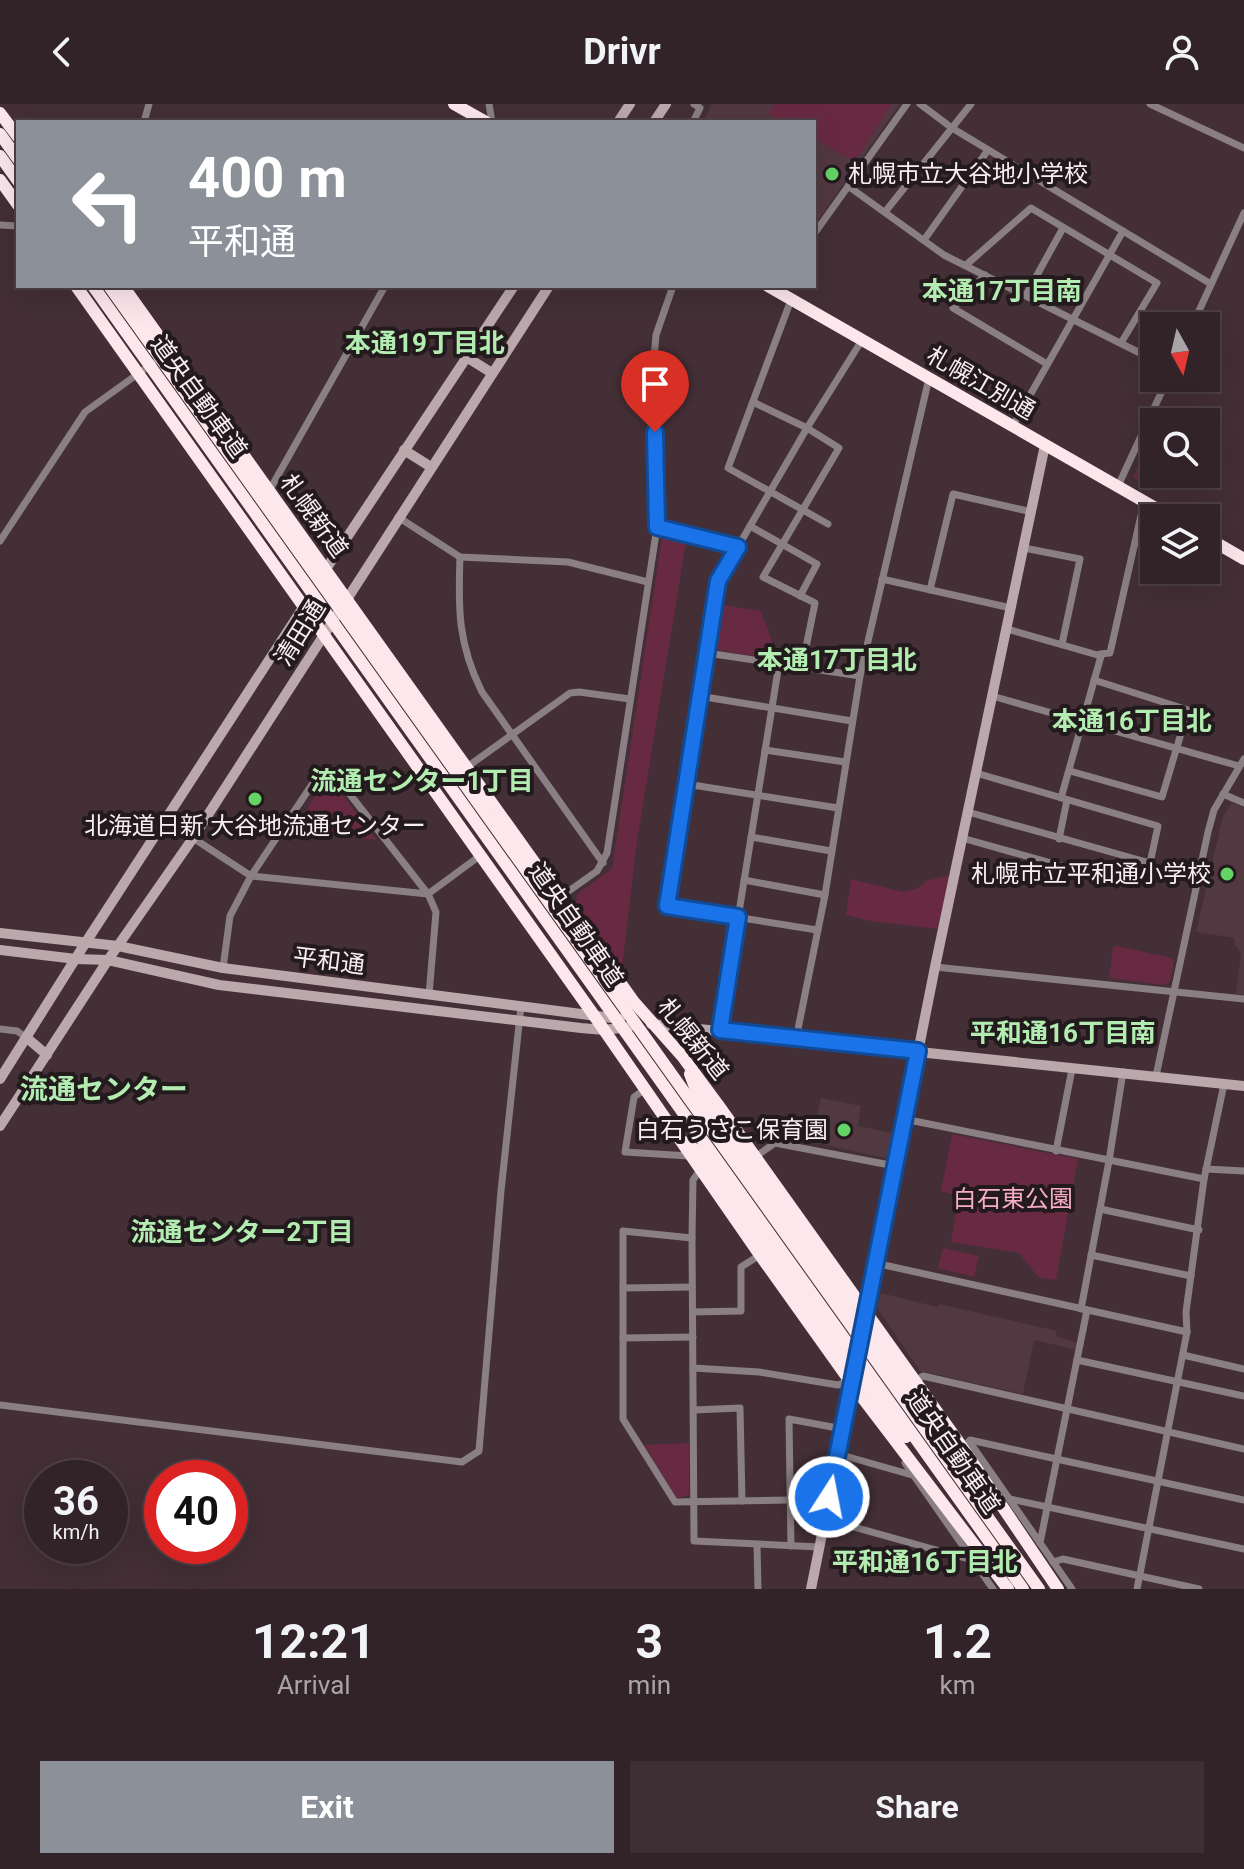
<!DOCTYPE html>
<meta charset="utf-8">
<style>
:root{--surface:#322328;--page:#3d2f34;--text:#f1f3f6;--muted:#a8a4a8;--line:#4d4045;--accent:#8c9099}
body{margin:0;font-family:Roboto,"Noto Sans JP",sans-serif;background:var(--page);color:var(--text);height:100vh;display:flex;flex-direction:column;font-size:30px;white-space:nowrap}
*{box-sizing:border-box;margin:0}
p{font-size:26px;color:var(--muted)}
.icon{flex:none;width:44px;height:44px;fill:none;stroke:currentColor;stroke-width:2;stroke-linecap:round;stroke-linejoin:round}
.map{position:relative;height:1485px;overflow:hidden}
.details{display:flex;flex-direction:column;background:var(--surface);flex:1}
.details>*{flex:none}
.guide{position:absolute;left:16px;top:16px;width:800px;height:168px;border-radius:0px;box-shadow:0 8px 32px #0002,0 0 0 2px var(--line);background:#8c9099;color:#fff;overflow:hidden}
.needle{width:52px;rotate:172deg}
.controls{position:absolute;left:1140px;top:208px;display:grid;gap:16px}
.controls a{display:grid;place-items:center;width:80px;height:80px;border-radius:0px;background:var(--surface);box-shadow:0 8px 32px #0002,0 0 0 2px var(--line);font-size:40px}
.speed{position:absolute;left:24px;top:1356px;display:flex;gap:16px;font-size:40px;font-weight:700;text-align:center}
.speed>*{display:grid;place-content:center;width:104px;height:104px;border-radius:50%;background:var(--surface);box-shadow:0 8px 32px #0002,0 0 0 2px var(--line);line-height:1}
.speed small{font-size:20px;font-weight:400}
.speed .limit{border:12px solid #d22;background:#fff;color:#111}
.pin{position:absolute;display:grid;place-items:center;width:68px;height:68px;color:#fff;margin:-82px -34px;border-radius:50% 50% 50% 0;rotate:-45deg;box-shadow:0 0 8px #0007}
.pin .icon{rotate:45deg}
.me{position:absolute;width:88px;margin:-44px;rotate:11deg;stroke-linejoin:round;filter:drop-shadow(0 0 6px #0008)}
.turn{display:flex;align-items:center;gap:28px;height:168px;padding:0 40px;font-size:36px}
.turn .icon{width:104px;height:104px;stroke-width:2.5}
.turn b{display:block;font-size:56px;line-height:68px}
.eta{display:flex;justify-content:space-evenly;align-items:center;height:136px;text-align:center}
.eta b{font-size:48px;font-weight:700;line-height:56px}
.action{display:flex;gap:16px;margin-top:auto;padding:16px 40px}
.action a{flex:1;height:92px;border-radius:0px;background:var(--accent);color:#fff;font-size:32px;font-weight:700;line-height:92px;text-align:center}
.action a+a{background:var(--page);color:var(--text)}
header{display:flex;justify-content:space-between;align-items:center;height:104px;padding:0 40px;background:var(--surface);font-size:36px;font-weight:700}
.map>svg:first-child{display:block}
.built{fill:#523841}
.green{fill:#682a42}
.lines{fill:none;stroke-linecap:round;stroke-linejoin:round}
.street{stroke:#8a7f82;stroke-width:7}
.secondary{stroke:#baa8ad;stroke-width:10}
.highway{stroke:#fce7ed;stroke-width:12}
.highway-bridge{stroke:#fce7ed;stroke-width:12}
.route-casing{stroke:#114b97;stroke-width:20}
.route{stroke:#1a73e8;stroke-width:14}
.poi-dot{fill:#64d467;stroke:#231a1d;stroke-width:3}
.labels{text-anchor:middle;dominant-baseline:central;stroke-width:8;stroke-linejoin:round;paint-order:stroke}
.poi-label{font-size:24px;fill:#fbeef1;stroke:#231a1d;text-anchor:end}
.street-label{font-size:24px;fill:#fbeef1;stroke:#231a1d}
.park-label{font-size:24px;fill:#f7acc5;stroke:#231a1d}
.neighbourhood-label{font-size:26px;font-weight:bold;fill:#b2ecb1;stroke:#231a1d}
.quarter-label{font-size:28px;font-weight:bold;fill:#b2ecb1;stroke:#231a1d}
</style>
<header><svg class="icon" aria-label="back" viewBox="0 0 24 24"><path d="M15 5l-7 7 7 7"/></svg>Drivr<svg class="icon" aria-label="person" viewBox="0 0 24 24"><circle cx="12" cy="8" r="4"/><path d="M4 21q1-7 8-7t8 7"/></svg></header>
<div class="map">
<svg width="1244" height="1485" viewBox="0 0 1244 1485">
<rect width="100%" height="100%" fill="#432f35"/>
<!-- built -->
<g class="built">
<path d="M 712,0 L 900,0 L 814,122 L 814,18 L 703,18 Z"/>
<path d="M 1232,699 L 1244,704 L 1244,891 L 1236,890 L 1241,849 L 1235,841 L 1234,834 L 1196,828 L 1223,712 Z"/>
<path d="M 821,994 L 861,1002 L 858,1022 L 892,1029 L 887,1051 L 885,1054 L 812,1038 Z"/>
<path d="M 881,1189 L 937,1203 L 939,1200 L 1057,1227 L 1056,1232 L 1079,1239 L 1077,1246 L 1034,1236 L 1023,1290 L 920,1267 L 877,1204 Z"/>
</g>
<!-- green -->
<g class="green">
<path d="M 774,0 L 892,0 L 857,54 L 847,54 L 814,34 L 814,18 L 783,18 L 768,10 Z"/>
<path d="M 1154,331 L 1154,369 L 1163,374 L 1160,380 L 1152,383 L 1133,373 Z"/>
<path d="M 663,427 L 687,432 L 637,737 L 622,864 L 576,799 L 577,790 L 612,765 Z"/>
<path d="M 724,501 L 761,507 L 779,556 L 717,546 Z"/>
<path d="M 321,689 L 341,691 L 344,693 L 377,736 L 295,726 L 315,692 Z"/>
<path d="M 950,771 L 939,825 L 870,817 L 846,811 L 851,775 L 903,788 L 918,784 L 926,777 Z"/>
<path d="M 1116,842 L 1172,854 L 1174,857 L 1170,878 L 1165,881 L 1109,874 L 1113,843 Z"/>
<path d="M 952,1030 L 1078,1055 L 1056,1176 L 1039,1174 L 1019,1149 L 951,1138 L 959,1092 L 941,1087 Z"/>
<path d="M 943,1144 L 979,1152 L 974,1173 L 938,1164 Z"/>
<path d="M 689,1339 L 689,1391 L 677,1394 L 644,1341 Z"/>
</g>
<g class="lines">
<!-- street -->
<g class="street">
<path d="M 489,0 L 492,18"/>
<path d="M 920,0 L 952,24 L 1211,180"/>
<path d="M 1150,0 L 1244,44"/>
<path d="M 144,18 L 149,0"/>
<path d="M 693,18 L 700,4 L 694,0"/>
<path d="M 848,82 L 944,151 L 1154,256"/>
<path d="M 885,108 L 971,0"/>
<path d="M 0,121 L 18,122"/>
<path d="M 814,130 L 907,0"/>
<path d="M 924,136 L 988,46"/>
<path d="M 966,161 L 1031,104 L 1157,179 L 1121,239"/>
<path d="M 985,171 L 953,204 L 1047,260"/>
<path d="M 1026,191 L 1063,124"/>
<path d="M 791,196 L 728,364 L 828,420"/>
<path d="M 1192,222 L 1244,109"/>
<path d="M 753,298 L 807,324 L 839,344 L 763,473 L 815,499 L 802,563"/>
<path d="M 1012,323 L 1123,127"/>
<path d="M 1118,382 L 1168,274"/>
<path d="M 269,387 L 385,182"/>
<path d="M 398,413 L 460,453 L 568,458 L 648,478"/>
<path d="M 750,422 L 817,460 L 800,492"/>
<path d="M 657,423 L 738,443"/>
<path d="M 0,437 L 85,308 L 153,259"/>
<path d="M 1024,444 L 1080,455 L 1062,540"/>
<path d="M 460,453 C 458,505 458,540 482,588 L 603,759"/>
<path d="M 882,475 L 1011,504"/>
<path d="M 930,486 L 953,390 L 1032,408"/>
<path d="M 1007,525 L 1101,552 L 1061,694"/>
<path d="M 707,549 L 860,572"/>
<path d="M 1100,550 L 1110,549 L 1144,398"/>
<path d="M 699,592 L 852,617"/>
<path d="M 992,592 L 1239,662"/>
<path d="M 765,646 L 845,658"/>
<path d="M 467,663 L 570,589 L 579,588 L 630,595"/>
<path d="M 1070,667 L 1162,693 L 1188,606 L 1094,576"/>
<path d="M 686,680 L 838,704"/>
<path d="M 1223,690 L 1244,699"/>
<path d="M 968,708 L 1150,759 L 1158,722 L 976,669"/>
<path d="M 751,733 L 831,747"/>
<path d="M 193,734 L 251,772 L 428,790 L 481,751"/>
<path d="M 962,734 L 1122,779"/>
<path d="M 1059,735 L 1067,696"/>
<path d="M 744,776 L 825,791"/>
<path d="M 559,794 L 597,767 L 607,749 L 657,423 L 653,265 L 656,231 L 673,182"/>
<path d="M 817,826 L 667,802 L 718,477 L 807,324 L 862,236"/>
<path d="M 935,863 L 1244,895"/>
<path d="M 223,864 L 230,812 L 251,772 L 313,679 L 341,679 L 428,790 L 436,808 L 429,891"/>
<path d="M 0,925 L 17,927 L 27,934"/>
<path d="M 720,926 L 779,560"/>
<path d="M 796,935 L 825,791 L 860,572 L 929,274"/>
<path d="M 1156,972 L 1208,728 L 1214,706 L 1244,655"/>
<path d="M 644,986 L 634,993 L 625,1048 L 689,1052"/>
<path d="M 904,1015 L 1204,1075"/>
<path d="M 1056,1047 L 1072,965"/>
<path d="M 755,1053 L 775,1039 L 895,1062"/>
<path d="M 1206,1065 L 1244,1067"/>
<path d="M 700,1066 L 693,1076 L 692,1134 L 694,1437 L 819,1443"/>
<path d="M 1100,1105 L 1199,1126"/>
<path d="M 692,1134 L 623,1127 L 623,1315 L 675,1398 L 790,1396"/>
<path d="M 1091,1151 L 1191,1172"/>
<path d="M 875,1159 L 1187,1228"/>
<path d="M 623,1184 L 692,1183"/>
<path d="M 1081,1205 L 1109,1057 L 1123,968"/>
<path d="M 693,1208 L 741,1207 L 741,1163 L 760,1151"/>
<path d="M 623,1234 L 693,1233"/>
<path d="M 1183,1251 L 1244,1265"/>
<path d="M 1077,1256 L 1244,1292"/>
<path d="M 693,1264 L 759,1268 L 838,1281 L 850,1276"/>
<path d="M 915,1277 L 923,1272 L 1244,1345"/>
<path d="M 0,1301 L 462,1358 L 479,1347 L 501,1087 L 521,902"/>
<path d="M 694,1306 L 740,1304 L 742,1397"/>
<path d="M 970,1336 L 1244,1396"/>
<path d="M 969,1337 L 1072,1485"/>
<path d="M 838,1350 L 912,1371"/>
<path d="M 905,1359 L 993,1485"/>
<path d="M 1010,1395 L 1244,1445"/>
<path d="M 825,1415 L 972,1456"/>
<path d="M 1040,1439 L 1087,1206"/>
<path d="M 757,1441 L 758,1485"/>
<path d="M 791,1442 L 789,1315 L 843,1325"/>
<path d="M 1053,1458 L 1063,1455 L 1199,1485"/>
<path d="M 1137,1485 L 1187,1228 L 1186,1208 L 1204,1075 L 1224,980"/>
</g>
<!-- secondary -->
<g class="secondary">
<path d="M 618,18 L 630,0"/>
<path d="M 654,18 L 666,0"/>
<path d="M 468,254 L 492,269"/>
<path d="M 404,346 L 431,363"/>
<path d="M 322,471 L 514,182"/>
<path d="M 0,829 L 118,842 L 223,864 L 620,915"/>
<path d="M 0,846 L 76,855 L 108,856 L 219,881 L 581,924 L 604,926 L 629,923"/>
<path d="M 651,920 L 1244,982"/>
<path d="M 27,934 L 47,951"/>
<path d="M 0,975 L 86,838 L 306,499"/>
<path d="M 0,1022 L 108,856 L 193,734 L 549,182"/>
<path d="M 865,1213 L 935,863 L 1045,341"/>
<path d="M 811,1485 L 853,1276"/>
</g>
<!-- highway -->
<g class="highway">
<path d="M 454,0 L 486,18"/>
<path d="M 0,9 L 18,33"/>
<path d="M 0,30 L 18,55"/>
<path d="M 0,52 L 18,77"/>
<path d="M 0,76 L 18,101"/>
<path d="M 76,182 L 593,910 L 760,1151 L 852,1280 L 1008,1485"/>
<path d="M 123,182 L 634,898 L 682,952 L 719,1002 L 960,1340 L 1058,1485"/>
<path d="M 768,182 L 1173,414"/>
<path d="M 1206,433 L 1244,455"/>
<path d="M 690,970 L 696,986 L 788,1115"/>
<path d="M 684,1038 L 699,1048 L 810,1204"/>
</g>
<!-- highway-bridge -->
<g class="highway-bridge">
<path d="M 93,182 L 1023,1485"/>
<path d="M 109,182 L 1039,1485"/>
<path d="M 788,1115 L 883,1248 L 921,1306"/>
<path d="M 810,1204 L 906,1333"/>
</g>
</g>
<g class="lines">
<!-- route casing -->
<g class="route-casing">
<path id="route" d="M 655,328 L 657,423 L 738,443 L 718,477 L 667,802 L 738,813 L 720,926 L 918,947 L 829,1393"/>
</g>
<!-- route -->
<use href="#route" class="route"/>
</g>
<!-- markers -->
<g class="poi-dot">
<circle cx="832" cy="70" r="8"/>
<circle cx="255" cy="695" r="8"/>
<circle cx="1227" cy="770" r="8"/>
<circle cx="844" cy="1026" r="8"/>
</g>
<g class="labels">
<!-- poi labels -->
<g class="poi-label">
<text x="848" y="70" text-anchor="start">札幌市立大谷地小学校</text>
<text x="255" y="722" text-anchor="middle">北海道日新 大谷地流通センター</text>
<text x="1211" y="770">札幌市立平和通小学校</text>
<text x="828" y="1026">白石うさこ保育園</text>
</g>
<!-- street labels -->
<g class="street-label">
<text transform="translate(981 279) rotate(30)">札幌江別通</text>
<text transform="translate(199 293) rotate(54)">道央自動車道</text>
<text transform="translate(314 412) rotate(54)">札幌新道</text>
<text transform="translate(300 529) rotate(-58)">清田通</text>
<text transform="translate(576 821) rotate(55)">道央自動車道</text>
<text transform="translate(329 857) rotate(7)">平和通</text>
<text transform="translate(693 935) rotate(51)">札幌新道</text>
<text transform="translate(953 1348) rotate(55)">道央自動車道</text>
</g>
<!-- park labels -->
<g class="park-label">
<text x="1013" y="1095">白石東公園</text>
</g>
<!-- neighbourhood labels -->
<g class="neighbourhood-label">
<text x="1002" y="187">本通17丁目南</text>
<text x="425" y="239">本通19丁目北</text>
<text x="837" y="556">本通17丁目北</text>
<text x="1132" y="617">本通16丁目北</text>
<text x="422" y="677">流通センター1丁目</text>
<text x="1063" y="929">平和通16丁目南</text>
<text x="242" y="1128">流通センター2丁目</text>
<text x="925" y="1458">平和通16丁目北</text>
</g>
<!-- quarter labels -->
<g class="quarter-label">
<text x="104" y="985">流通センター</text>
</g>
</g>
</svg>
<div class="controls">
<a><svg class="needle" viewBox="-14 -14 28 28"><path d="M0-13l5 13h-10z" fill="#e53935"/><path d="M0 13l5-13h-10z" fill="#a8a4a8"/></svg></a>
<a><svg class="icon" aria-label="search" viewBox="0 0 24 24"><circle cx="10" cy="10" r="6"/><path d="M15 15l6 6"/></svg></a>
<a><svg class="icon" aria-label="layers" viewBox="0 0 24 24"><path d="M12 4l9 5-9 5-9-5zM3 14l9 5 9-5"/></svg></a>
</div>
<div class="speed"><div>36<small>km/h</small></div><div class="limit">40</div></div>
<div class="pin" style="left:655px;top:328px;background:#d93025"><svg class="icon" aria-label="arrive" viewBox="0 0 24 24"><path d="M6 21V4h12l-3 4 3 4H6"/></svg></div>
<svg class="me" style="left:829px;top:1393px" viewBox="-20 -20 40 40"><circle r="17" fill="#1a73e8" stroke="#fff" stroke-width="3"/><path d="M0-11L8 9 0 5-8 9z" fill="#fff"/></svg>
<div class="guide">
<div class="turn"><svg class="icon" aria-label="left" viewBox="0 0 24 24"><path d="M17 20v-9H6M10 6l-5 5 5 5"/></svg><div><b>400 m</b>平和通</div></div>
</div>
</div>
<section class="details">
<div class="eta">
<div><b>12:21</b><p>Arrival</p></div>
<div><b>3</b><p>min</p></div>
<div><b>1.2</b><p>km</p></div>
</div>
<div class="action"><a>Exit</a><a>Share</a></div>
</section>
